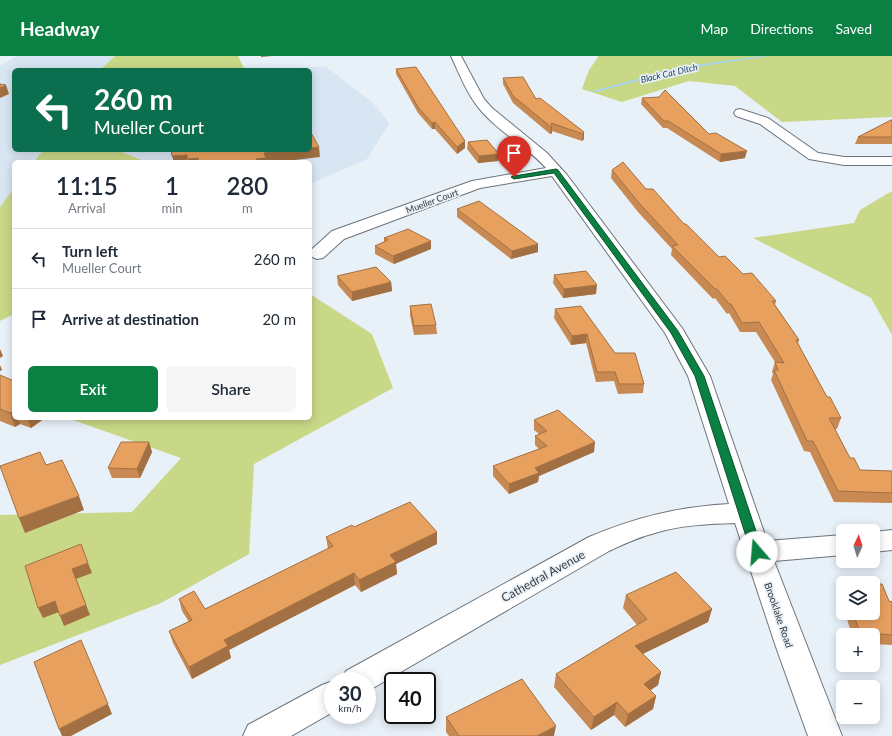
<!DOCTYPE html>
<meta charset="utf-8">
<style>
:root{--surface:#fff;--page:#f6f6f7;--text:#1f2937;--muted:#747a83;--line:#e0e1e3;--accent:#0b8043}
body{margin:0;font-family:Lato,sans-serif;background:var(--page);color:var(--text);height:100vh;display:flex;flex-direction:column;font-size:15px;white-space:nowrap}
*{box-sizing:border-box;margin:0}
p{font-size:13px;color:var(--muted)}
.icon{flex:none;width:22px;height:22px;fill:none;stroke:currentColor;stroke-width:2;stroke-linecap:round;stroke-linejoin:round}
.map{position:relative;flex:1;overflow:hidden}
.details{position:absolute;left:12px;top:104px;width:300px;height:260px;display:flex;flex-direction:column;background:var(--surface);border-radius:6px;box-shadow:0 2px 10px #0003}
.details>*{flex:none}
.hud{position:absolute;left:12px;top:12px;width:300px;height:84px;border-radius:6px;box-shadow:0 2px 10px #0003;background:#0b6e4f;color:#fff;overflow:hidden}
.needle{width:26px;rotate:4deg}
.controls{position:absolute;left:836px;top:468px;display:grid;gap:8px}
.controls a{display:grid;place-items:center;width:44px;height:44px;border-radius:6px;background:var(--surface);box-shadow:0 2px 10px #0003;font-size:20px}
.speed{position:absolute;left:324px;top:616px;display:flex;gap:8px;font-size:20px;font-weight:700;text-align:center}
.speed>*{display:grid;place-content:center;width:52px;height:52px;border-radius:50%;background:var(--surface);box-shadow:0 2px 10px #0003;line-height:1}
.speed small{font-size:10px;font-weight:400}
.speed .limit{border:2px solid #111;border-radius:6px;background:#fff;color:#111}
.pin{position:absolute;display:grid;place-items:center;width:34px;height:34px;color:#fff;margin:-41px -17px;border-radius:50% 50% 50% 0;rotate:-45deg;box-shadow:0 0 4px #0007}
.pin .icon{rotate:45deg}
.me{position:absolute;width:44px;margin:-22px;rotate:342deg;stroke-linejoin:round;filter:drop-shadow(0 0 3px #0008)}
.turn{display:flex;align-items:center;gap:14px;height:84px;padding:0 16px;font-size:18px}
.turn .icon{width:52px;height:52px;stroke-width:2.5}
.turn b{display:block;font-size:28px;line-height:34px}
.eta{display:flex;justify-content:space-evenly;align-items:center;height:68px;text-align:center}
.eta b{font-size:24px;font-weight:600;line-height:28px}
.action{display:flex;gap:8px;margin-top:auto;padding:8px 16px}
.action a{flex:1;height:46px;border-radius:6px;background:var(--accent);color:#fff;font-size:16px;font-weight:600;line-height:46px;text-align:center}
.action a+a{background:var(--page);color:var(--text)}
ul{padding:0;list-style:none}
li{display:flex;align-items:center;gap:12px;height:60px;padding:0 16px;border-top:1px solid var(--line)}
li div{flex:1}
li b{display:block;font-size:15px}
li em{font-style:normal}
header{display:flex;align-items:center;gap:24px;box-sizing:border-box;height:56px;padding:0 20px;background:var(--accent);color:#fff}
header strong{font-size:19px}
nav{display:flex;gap:22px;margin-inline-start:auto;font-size:14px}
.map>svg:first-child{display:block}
.built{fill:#d8e5f2}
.green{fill:#c9d887}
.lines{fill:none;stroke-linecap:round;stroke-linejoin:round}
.stream{fill:#a4d5f8;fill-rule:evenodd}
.minor-casing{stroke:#6d747b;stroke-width:2}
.minor{fill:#fff;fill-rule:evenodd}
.wall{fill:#c88a52}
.shaded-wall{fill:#a27042}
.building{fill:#e8a05f;stroke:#a27042}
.route{fill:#0b8043;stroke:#07532c}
.labels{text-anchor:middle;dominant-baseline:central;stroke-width:3.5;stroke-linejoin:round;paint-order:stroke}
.far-water-label{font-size:9px;font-style:italic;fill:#1d4159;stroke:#e8f0f8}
.far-street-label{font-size:9px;fill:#373a3d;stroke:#e8f0f8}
.street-label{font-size:10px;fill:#373a3d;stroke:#e8f0f8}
.near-street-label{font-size:12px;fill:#373a3d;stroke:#e8f0f8}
</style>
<header>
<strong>Headway</strong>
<nav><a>Map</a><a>Directions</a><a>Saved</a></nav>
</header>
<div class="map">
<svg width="892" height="680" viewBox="0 0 892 680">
<rect width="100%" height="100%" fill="#e8f0f8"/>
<!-- built -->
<g class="built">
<path d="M 17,0 L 115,0 L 100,14 L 14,14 L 14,94 L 43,94 L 34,106 L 14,106 L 14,132 L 0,151 L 0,10 Z"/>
<path d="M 325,10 L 372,46 L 389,67 L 367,103 L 310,128 L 310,106 L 146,106 L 117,94 L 310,94 L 310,14 L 276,14 Z"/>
</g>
<!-- green -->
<g class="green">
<path d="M 115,0 L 238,0 L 245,14 L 100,14 Z"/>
<path d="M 597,0 L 892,0 L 892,61 L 782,66 L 735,30 L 689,25 L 622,46 L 582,33 L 589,14 L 598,1 Z"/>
<path d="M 43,94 L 117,94 L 146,106 L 34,106 Z"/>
<path d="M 14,132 L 14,258 L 0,265 L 0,151 Z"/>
<path d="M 892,135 L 892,279 L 871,242 L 753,182 L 854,167 L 860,154 Z"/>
<path d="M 310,238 L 372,278 L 393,332 L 254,408 L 249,498 L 161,547 L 0,609 L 0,459 L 132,456 L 181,402 L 70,363 L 310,362 Z"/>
</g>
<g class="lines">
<!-- stream -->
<path class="stream" d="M 762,0 L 769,0 L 682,13 L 596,36 L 593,35 L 682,11 Z"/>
<!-- minor casing -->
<g class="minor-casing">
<g id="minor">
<path d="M 451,0 L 461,0 L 484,43 L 492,52 L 547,97 L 567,119 L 682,272 L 710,320 L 767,485 L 843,479 L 843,499 L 774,505 L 842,680 L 808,680 L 776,591 L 735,467 C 708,468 681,469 655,477 C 639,481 624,488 609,495 L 368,635 L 367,635 L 367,625 L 341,625 L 346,615 L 589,481 C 636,461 678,451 729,448 L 688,320 L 665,277 L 552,120 L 480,132 L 344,183 L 323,202 L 317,203 L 310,200 L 311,194 L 332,175 L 472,125 L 546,112 C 527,91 501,77 483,57 C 468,41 460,19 451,0 Z"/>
<path d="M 740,53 L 768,62 L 818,97 L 844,101 L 892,101 L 892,109 L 844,109 L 809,103 L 760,68 L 736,60 L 734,57 L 736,54 Z"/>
<path d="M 892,474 L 892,494 L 873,496 L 873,476 Z"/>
<path d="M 333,625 L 333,656 L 291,680 L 243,680 L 248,669 L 322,629 Z"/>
</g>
</g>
<!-- minor -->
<use href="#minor" class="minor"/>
</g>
<!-- wall -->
<g class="wall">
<path d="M 396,13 L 465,85 L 465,92 L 457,98 L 435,73 L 432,73 L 418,57 L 396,18 Z"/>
<path d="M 503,22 L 536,43 L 584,76 L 584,83 L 582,85 L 552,75 L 552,77 L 550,78 L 513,47 L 503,28 Z"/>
<path d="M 642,42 L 745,102 L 720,106 L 667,72 L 663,72 L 641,48 Z"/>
<path d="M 892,64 L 892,88 L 855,88 L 858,81 Z"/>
<path d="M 468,86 L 499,98 L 498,105 L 478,107 L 467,93 Z"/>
<path d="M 612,114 L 646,133 L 719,201 L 743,218 L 776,245 L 775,249 L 799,284 L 798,288 L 827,341 L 841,362 L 837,373 L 835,373 L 850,402 L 860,414 L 892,415 L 892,447 L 834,446 L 810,396 L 804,395 L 771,324 L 773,318 L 772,316 L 775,306 L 756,276 L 740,276 L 729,257 L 727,258 L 715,242 L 713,243 L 671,199 L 672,193 L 638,156 L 611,122 Z"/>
<path d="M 457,153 L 538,196 L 511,203 L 457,161 Z"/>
<path d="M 384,182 L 431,185 L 431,193 L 394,208 L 375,198 L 375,190 L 384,186 Z"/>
<path d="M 554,219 L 596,238 L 563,242 L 553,227 Z"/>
<path d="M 337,220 L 391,226 L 392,235 L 352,245 L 338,229 Z"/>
<path d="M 410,250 L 436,269 L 437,278 L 414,279 L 410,259 Z"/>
<path d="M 555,253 L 615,297 L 644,328 L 643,337 L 618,338 L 614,325 L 596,326 L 586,287 L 571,289 L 554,262 Z"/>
<path d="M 0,319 L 14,362 L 45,362 L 31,372 L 20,368 L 15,371 L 0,365 Z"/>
<path d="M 534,364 L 594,396 L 539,420 L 538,426 L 509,438 L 493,420 L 493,410 L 539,393 L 535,389 L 535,380 L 539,378 L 534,374 Z"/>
<path d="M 149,386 L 152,396 L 140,422 L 112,422 L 108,412 Z"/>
<path d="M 354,471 L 437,488 L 396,508 L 397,518 L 361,536 L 355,529 L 229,594 L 231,602 L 192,623 L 173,587 L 169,575 L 189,566 L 182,555 L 179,543 L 205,553 L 328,493 L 326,481 Z"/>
<path d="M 841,526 L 843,527 L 843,552 L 837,536 Z"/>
<path d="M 626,539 L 712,553 L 708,566 L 643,598 L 661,616 L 658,629 L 650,634 L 656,640 L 653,653 L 625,671 L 614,659 L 591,674 L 554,631 L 556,618 L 637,569 L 623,552 Z"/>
<path d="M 889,545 L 892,546 L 892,589 L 873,588 L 873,579 L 852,579 L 845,557 L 873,557 Z"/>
<path d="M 446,661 L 554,680 L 449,680 L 446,676 Z"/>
</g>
<!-- shaded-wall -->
<g class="shaded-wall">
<path d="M 261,0 L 272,0 L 261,1 Z"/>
<path d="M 6,29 L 9,38 L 0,42 L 0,32 Z"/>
<path d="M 435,66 L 435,73 L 432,73 L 432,67 Z"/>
<path d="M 552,70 L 552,77 L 550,78 L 551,71 Z"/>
<path d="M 584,76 L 584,83 L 582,85 L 583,78 Z"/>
<path d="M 465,85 L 465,92 L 457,98 L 457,91 Z"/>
<path d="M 319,91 L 320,101 L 278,106 L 256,106 L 256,103 L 264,97 L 290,94 L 310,94 L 310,92 Z"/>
<path d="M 747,95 L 745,102 L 720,106 L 721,98 Z"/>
<path d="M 499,98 L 498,105 L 478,107 L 479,100 Z"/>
<path d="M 187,99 L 188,106 L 174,106 L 172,100 Z"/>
<path d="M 198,102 L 199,106 L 188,106 L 188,103 Z"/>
<path d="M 431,185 L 431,193 L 394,208 L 393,200 Z"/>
<path d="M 538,188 L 538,196 L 511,203 L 512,195 Z"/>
<path d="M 391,226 L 392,235 L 352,245 L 352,236 Z"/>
<path d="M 597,229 L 596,238 L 563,242 L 564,233 Z"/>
<path d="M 587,278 L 586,287 L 571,289 L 572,280 Z"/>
<path d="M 0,293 L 3,300 L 0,302 Z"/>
<path d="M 0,309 L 2,314 L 0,315 Z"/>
<path d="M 14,354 L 14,362 L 18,362 L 20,368 L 15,371 L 10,357 Z"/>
<path d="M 27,362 L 45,362 L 31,372 Z"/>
<path d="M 149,386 L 152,396 L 140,422 L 137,413 Z"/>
<path d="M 595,386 L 594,396 L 539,420 L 538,426 L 509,438 L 509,428 L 535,412 Z"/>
<path d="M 79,440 L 84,454 L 25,477 L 19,462 Z"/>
<path d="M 437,476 L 437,488 L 396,508 L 397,518 L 361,536 L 359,524 L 390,499 Z"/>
<path d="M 88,507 L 92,517 L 76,523 L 90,559 L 64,570 L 60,560 L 72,513 Z"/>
<path d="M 354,517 L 355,529 L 229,594 L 231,602 L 192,623 L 189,611 L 224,584 Z"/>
<path d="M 55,545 L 59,556 L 43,562 L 38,552 Z"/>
<path d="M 712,553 L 708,566 L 632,603 L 635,590 Z"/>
<path d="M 661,616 L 658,629 L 641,641 L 644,628 Z"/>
<path d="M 656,640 L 653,653 L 625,671 L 628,658 Z"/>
<path d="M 617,646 L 614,659 L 591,674 L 594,661 Z"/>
<path d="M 108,648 L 112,658 L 71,680 L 62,680 L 59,673 Z"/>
<path d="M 556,670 L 554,680 L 537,680 Z"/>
</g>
<!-- building -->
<g class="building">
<path d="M 416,11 L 465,85 L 457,91 L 435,66 L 432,67 L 418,51 L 396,13 Z"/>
<path d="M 523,21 L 536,43 L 540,42 L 584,76 L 583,78 L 551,67 L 552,70 L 551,71 L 513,40 L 503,22 Z"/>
<path d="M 0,28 L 6,29 L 0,32 Z"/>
<path d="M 665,34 L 709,78 L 716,77 L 747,95 L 721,98 L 668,65 L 664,65 L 642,42 L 659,41 Z"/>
<path d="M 891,64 L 892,64 L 892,81 L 858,81 Z"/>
<path d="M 310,75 L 319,91 L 310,92 Z"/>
<path d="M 487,84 L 499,98 L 479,100 L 468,86 Z"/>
<path d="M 171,94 L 290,94 L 264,97 L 266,102 L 256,103 L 257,106 L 199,106 L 198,102 L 188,103 L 187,99 L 172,100 Z"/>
<path d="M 623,106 L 646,133 L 653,133 L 684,168 L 686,168 L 719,201 L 725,200 L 743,218 L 752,217 L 776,245 L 772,245 L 799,284 L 796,284 L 827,341 L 830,341 L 841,362 L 829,362 L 850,402 L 854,402 L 860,414 L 892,415 L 892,437 L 838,435 L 813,385 L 807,385 L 774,314 L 778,314 L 775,306 L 784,307 L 759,266 L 742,267 L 731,248 L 729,248 L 717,233 L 715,233 L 672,190 L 678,189 L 639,147 L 612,114 Z"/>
<path d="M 479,145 L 538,188 L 512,195 L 457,153 Z"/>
<path d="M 408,173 L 431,185 L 393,200 L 375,190 L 388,184 L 384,182 Z"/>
<path d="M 376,211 L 391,226 L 352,236 L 337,220 Z"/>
<path d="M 586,215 L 597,229 L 564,233 L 554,219 Z"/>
<path d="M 431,248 L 436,269 L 414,270 L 410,250 Z"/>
<path d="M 581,250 L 615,297 L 635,297 L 644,328 L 619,328 L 615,316 L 597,316 L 587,278 L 572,280 L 555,253 Z"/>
<path d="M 0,319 L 14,325 L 14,354 L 10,357 L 0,353 Z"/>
<path d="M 558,354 L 595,386 L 535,412 L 539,417 L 509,428 L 493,410 L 547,390 L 535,380 L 547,375 L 534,364 Z"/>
<path d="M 121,386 L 149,386 L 137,413 L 108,412 Z"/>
<path d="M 40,396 L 46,409 L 62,404 L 79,440 L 19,462 L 0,410 Z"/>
<path d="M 410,446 L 437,476 L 390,499 L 396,506 L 359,524 L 354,517 L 224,584 L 228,590 L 189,611 L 169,575 L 192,564 L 179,543 L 194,535 L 205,553 L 333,490 L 326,481 L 352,469 L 354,471 Z"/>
<path d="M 81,488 L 88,507 L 72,513 L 86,549 L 60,560 L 55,545 L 38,552 L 25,510 Z"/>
<path d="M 676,516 L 712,553 L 635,590 L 661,616 L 644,628 L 656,640 L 628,658 L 617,646 L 594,661 L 556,618 L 647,563 L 626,539 Z"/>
<path d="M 841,526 L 863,527 L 843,527 L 843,530 Z"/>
<path d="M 873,528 L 882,528 L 889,545 L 892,546 L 892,579 L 860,576 L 853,557 L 873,557 Z"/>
<path d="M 81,584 L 108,648 L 59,673 L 34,606 Z"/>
<path d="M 522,623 L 556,670 L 537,680 L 459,680 L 446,661 Z"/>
</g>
<!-- route -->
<path class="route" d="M 556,113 L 558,114 L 678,275 L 704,320 L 763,496 L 761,499 L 757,500 L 753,499 L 751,496 L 695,320 L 671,277 L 554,117 L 514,123 L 511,121 L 514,120 Z"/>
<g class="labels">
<!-- far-water labels -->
<g class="far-water-label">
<text transform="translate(669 17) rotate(-13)">Black Cat Ditch</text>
</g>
<!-- far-street labels -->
<g class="far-street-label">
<text transform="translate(432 145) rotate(-20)">Mueller Court</text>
</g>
<!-- street labels -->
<g class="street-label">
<text transform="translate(779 559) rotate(71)">Brooklake Road</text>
</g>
<!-- near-street labels -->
<g class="near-street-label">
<text transform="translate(543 520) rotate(-29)">Cathedral Avenue</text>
</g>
</g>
</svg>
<div class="controls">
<a><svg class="needle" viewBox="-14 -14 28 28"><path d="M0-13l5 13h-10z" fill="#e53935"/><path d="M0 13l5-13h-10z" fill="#747a83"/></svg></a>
<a><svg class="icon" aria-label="layers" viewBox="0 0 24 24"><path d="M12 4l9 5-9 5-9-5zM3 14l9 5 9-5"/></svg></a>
<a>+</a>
<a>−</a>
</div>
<div class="speed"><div>30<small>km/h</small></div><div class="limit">40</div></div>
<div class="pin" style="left:514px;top:121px;background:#d93025"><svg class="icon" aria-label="arrive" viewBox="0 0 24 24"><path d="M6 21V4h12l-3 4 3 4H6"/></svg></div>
<svg class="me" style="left:757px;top:496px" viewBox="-20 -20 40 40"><circle r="19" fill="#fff"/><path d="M0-13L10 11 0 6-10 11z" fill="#0b8043"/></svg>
<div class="hud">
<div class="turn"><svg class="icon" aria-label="left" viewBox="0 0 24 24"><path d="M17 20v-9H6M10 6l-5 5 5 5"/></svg><div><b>260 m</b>Mueller Court</div></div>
</div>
<section class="details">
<div class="eta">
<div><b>11:15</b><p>Arrival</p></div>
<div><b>1</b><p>min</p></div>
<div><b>280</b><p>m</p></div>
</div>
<ul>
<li><svg class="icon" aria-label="left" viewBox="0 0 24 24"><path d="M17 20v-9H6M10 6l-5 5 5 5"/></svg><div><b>Turn left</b><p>Mueller Court</p></div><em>260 m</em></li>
<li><svg class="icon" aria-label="arrive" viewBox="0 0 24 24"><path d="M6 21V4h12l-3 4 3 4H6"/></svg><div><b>Arrive at destination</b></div><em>20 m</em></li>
</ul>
<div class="action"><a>Exit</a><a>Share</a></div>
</section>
</div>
